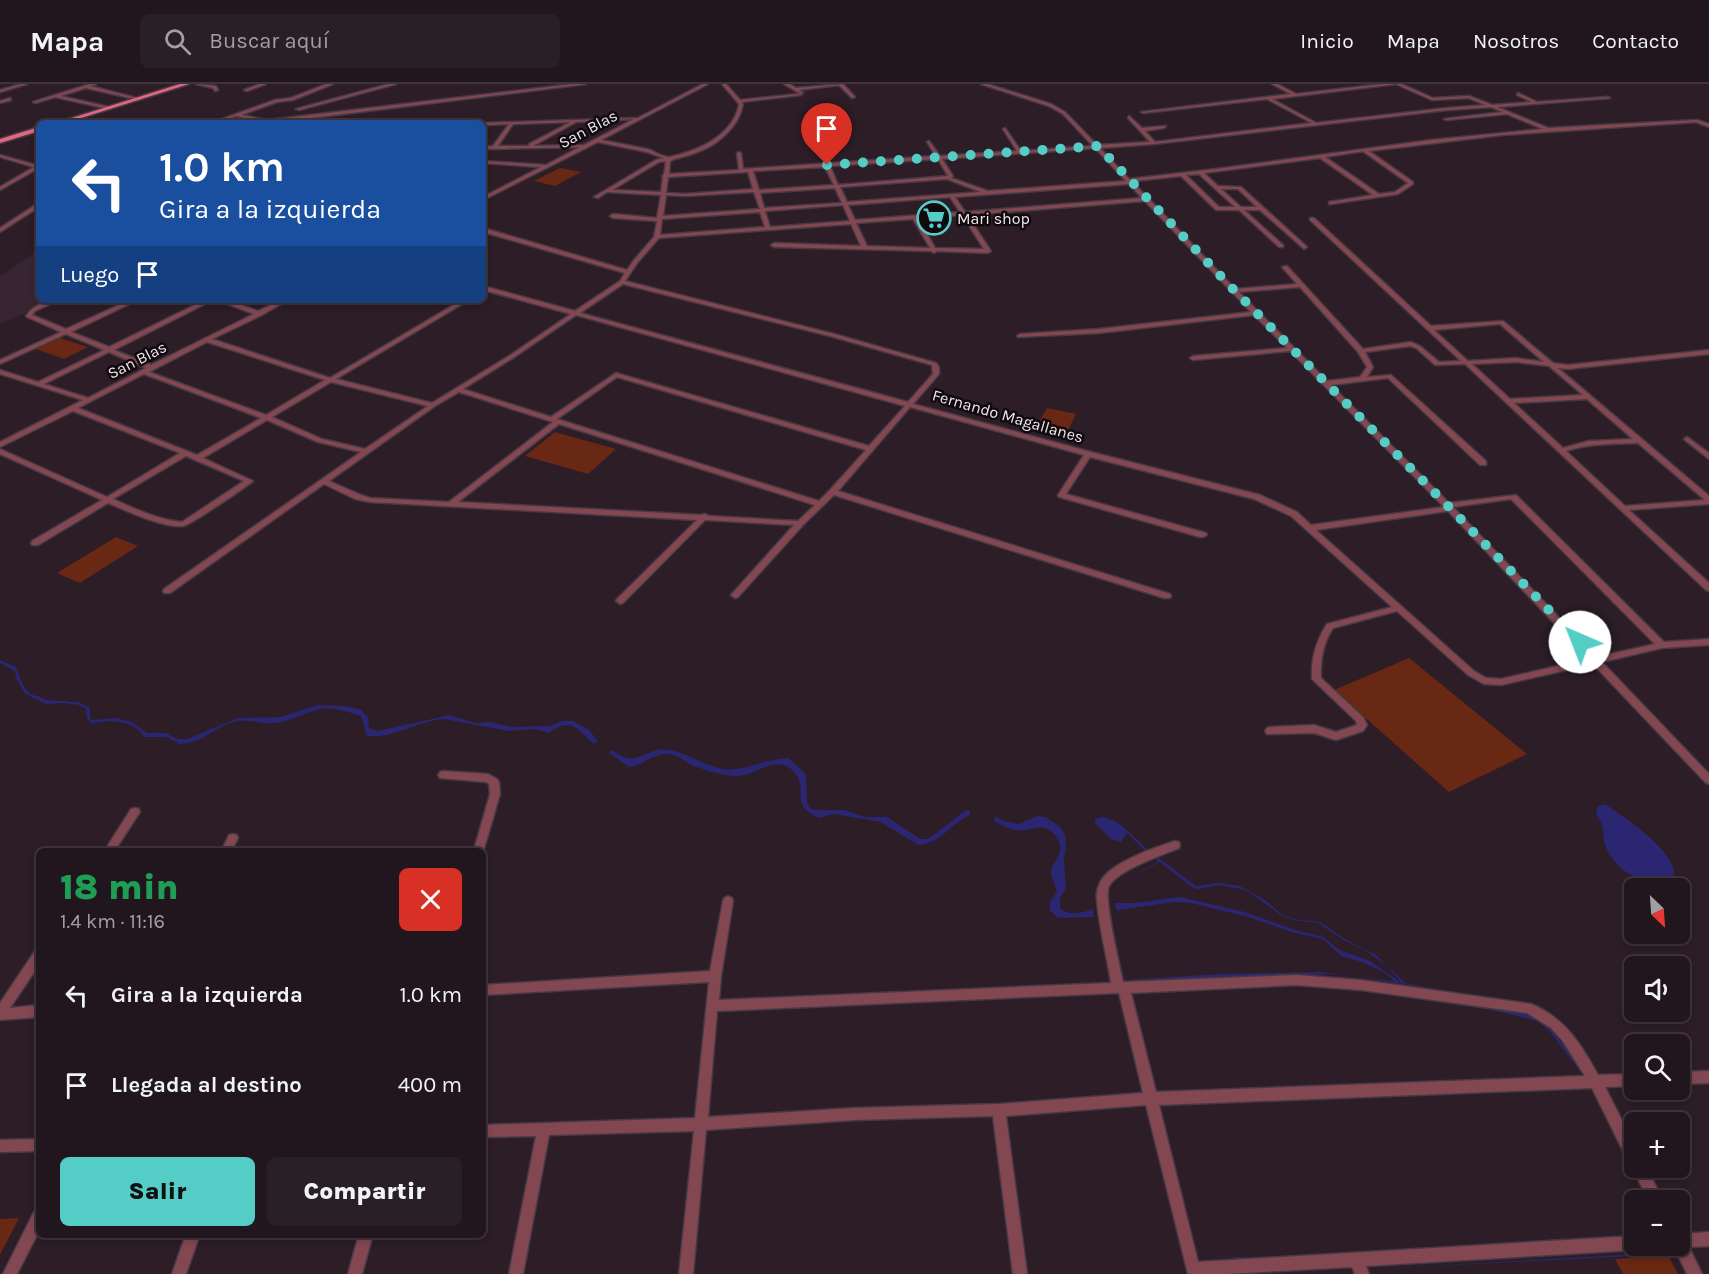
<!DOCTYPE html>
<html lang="es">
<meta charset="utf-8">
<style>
:root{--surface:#21161d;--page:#291f26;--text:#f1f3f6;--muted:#a29fa4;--line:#3e353b;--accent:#54cdc7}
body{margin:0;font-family:Karla,sans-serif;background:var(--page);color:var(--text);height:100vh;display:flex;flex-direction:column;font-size:22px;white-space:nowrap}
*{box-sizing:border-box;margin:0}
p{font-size:20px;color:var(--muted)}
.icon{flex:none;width:33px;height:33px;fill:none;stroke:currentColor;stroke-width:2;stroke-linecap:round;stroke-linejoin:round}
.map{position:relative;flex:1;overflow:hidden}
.details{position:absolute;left:36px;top:764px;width:450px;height:390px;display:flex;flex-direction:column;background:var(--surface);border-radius:9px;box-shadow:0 3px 9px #0003,0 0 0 2px var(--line)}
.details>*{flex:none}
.hud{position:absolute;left:36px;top:36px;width:450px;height:183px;border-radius:9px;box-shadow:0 3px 9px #0003,0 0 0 2px var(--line);background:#1a4fa0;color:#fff;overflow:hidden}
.needle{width:39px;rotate:155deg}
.tools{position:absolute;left:1624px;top:794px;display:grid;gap:12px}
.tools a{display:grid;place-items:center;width:66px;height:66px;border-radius:9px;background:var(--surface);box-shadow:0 3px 9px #0003,0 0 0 2px var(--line);font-size:30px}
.pin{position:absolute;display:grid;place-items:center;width:51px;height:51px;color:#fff;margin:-62px -26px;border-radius:50% 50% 50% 0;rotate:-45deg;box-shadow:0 0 6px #0007}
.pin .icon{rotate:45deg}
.me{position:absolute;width:66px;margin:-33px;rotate:316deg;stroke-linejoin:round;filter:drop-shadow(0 0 4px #0008)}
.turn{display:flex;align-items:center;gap:21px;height:126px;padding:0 24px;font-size:27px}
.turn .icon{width:78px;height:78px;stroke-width:2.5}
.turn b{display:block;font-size:42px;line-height:51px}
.then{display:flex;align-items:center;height:57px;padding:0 24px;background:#0003;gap:12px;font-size:22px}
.round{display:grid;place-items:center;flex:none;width:63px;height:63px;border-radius:9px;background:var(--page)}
.head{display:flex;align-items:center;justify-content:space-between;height:102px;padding:0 24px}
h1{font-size:36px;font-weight:800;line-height:45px;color:#1e9e55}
.button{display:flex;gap:12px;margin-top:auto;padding:12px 24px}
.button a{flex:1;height:69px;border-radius:9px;background:var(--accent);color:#111;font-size:24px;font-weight:800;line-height:69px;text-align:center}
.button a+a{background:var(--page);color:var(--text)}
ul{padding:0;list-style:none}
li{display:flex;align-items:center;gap:18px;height:90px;padding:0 24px}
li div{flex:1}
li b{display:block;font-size:22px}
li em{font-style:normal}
header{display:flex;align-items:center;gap:36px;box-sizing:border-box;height:84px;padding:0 30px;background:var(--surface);border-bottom:2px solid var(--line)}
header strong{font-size:28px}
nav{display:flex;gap:33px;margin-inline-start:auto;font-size:21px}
.search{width:420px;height:54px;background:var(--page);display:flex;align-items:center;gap:15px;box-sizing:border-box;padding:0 21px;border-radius:9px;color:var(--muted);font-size:22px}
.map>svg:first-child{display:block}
.built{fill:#382532}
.green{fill:#692813}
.water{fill:#2b2671}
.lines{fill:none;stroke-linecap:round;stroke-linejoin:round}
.minor-casing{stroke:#473943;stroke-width:3}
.major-casing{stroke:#473943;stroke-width:3}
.minor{fill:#834752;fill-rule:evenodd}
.major{fill:#e26681;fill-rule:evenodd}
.route{stroke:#54cdc7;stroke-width:10;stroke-dasharray:0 18}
.labels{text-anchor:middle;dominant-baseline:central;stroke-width:5;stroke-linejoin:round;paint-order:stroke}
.far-street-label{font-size:16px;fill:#f0e6ec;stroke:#100a0e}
.far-poi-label{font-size:16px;fill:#f0e6ec;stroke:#100a0e;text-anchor:start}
</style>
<header>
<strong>Mapa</strong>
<div class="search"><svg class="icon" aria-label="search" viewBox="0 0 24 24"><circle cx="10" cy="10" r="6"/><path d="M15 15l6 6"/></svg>Buscar aquí</div>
<nav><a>Inicio</a><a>Mapa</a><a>Nosotros</a><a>Contacto</a></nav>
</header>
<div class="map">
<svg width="1709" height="1190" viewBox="0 0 1709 1190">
<rect width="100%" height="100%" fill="#2c1d27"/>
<!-- built -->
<path class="built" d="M 39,166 L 39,216 L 43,216 L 28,228 L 0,240 L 0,192 Z"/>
<!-- green -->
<g class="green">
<path d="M 560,84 L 581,88 L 555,102 L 534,97 Z"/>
<path d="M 60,254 L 88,263 L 64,275 L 36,265 Z"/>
<path d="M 1047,324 L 1076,330 L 1065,352 L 1035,345 Z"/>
<path d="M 555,348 L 616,365 L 588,390 L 525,372 Z"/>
<path d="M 116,453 L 138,462 L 80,499 L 57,489 Z"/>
<path d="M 1409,574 L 1527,670 L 1449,708 L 1334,606 Z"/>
<path d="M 19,1134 L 0,1171 L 0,1135 Z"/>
<path d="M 1668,1171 L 1678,1190 L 1623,1190 L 1615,1175 Z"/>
</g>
<!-- water -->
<g class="water">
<path d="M 0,576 L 16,583 C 19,591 23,605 31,610 C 37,613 40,611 45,616 L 78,618 L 90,624 L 90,634 L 93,636 L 116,634 L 132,638 L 147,649 L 166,649 L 177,655 L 187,655 L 238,634 L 281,633 L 318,621 L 343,622 L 360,625 L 368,633 L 369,644 L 377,647 L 450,631 L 475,639 L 489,638 L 512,643 L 549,642 L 562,637 L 573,637 L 588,645 L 598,657 L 594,660 C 585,653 575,637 561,642 C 556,644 552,647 548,649 L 535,645 L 509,647 L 444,635 C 418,637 393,655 367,652 L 361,632 C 347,628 335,623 320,625 C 305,628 292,637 276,639 C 258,641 249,633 230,639 C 213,645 200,660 179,660 L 167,653 L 144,653 C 135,636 109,635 92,640 L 87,634 L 86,625 L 79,621 L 63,619 L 46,620 L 25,610 L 16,594 L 15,587 L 0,579 Z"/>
<path d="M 660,665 C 683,665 701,681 723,685 C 744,688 767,674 789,674 L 806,690 L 807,719 L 810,724 L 816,726 L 844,726 L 865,733 L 887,733 L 920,755 L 928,755 L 965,727 L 970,726 L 970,731 C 950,739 942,760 918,761 L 881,738 L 834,730 L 819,734 C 786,719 812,705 792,686 C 775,670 754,693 736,692 C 723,692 704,686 692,681 C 684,677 677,670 667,670 C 654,669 642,682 629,683 L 609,669 L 612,666 C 633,682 638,671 660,665 Z"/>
<path d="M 1605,720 C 1624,733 1678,768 1674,793 L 1660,800 C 1635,796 1615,786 1605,761 C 1603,756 1604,751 1603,746 C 1603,741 1598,734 1596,729 L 1598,722 Z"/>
<path d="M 995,732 L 1004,737 L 1019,740 L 1037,732 L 1046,733 L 1060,743 L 1065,751 L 1066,762 L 1064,773 L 1066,804 L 1060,814 L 1060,824 C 1070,833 1081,829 1093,825 L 1094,833 L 1058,834 L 1050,826 L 1050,817 L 1057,808 C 1056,802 1052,796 1051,790 C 1050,780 1061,774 1060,764 C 1060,760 1058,755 1055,751 C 1042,736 1031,749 1016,746 C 1008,745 1001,741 994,737 Z"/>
<path d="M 1102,733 C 1123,736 1135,757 1151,768 L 1105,788 L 1145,767 L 1127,749 L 1121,758 L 1111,755 L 1095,739 L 1095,735 Z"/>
<path d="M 1159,774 L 1196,802 L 1220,799 L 1240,802 L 1265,816 L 1283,831 L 1293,835 L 1320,838 L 1345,855 L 1376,871 L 1405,899 L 1456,908 L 1341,890 L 1123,896 L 1220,890 L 1320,888 L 1395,897 L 1385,889 L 1362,878 L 1341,872 L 1323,855 L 1295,849 L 1248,833 L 1191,819 L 1175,818 L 1117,826 L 1114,819 L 1136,819 L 1180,813 L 1245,828 L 1295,846 L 1324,853 L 1339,866 L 1368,876 L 1402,899 L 1387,882 L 1365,866 L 1345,857 L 1318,839 L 1293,836 L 1281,831 L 1246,806 L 1219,801 L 1199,805 L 1193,804 L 1160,778 L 1117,800 L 1158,778 L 1156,775 Z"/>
<path d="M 1378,909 C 1406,913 1433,917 1461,921 C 1483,924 1520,925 1538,936 C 1558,948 1570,972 1582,990 L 1551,949 L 1538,937 L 1492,926 Z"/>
<path d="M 1635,1150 L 1268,1176 L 1209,1172 L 1268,1174 Z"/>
<path d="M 1673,1168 L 1674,1170 L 1376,1185 Z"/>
</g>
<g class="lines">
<!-- minor casing -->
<g class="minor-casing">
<g id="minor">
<path d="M 21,0 L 27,0 L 0,8 L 0,6 Z"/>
<path d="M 90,0 L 96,0 L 90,2 L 141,15 L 139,16 L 86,4 L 60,12 L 109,23 L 109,25 L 55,13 L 35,19 L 33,18 Z"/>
<path d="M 196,0 L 216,2 L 218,6 L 215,7 L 213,4 Z"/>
<path d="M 260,0 L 266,0 L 247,7 L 244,6 Z"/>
<path d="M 327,0 L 333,0 L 293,16 L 277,18 L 241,31 L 268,36 L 574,0 L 586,0 L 270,39 L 236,32 L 217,39 L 211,39 L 275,16 L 291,14 Z"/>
<path d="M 389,0 L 396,0 L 299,26 L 296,25 Z"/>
<path d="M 703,0 L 708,0 L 601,56 C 617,59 632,62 647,65 C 654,67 662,73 669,73 C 670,73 677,71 678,71 C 704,64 734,49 739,20 L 722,0 L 726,0 L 740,16 L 799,10 L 801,11 L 741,18 L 743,20 C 739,43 717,62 695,69 C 688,72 680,73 672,76 L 670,78 L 669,90 L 739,86 L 737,69 L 739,68 L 741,69 L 743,85 L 936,72 L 927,58 L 929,57 L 940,72 L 1017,67 L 1003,45 L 1005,44 L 1021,67 L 1093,62 L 1063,30 L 1049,22 L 981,0 L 987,0 L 1051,20 L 1065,28 L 1097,61 L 1150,58 L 1128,34 L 1129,32 L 1142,44 L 1166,42 L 1164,44 L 1145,47 L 1155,58 L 1312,39 L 1267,15 L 1143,29 L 1141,28 L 1291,10 L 1272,0 L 1277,0 L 1296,10 L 1383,0 L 1396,0 L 1272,15 L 1316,39 L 1447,24 L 1486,21 L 1469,14 L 1432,16 L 1396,0 L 1401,0 L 1433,14 L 1469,12 L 1492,21 L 1532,18 L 1517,11 L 1518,9 L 1537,18 L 1608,13 L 1610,14 L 1497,23 L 1548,44 L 1697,36 L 1709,40 L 1709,43 L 1696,38 L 1502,51 L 1369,67 L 1413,98 L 1413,100 L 1398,110 L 1331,120 L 1329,120 L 1329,118 L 1373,111 L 1320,74 L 1204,89 L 1218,102 L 1241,103 L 1306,162 L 1307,163 L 1304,165 L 1260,126 L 1244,126 L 1283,161 L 1283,163 L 1279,163 L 1239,126 L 1216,126 L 1181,92 L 1134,97 L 1134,99 L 1147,114 L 1150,114 L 1150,116 L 1235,205 L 1297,200 L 1282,183 L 1287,182 L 1363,265 L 1411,258 L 1420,262 L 1439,278 L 1461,277 L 1310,136 L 1310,134 L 1314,134 L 1431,242 L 1503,237 L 1553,279 L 1568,281 L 1709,266 L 1709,270 L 1568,285 L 1558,284 L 1709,412 L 1709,420 L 1629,426 L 1709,499 L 1709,507 L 1706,506 L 1465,280 L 1435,281 L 1416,264 L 1410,262 L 1365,268 L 1373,283 L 1367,293 L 1391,291 L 1486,377 L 1486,381 L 1480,381 L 1388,294 L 1331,301 L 1449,419 L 1516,411 L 1664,558 L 1709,555 L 1709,561 L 1662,564 L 1602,578 L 1709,690 L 1709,700 L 1706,699 L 1593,580 L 1501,601 L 1484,600 L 1468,591 L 1397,527 L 1333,544 C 1323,559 1320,577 1321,594 L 1363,633 L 1367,641 L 1363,647 L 1336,656 L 1314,649 L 1267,650 L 1265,647 L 1267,644 L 1270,643 L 1314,641 L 1336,648 L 1357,641 L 1356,637 L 1312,595 C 1311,574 1316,557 1327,540 L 1392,523 L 1291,432 L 1254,415 L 1090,373 L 1066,410 L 1206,449 L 1207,451 L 1203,453 L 1200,453 L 1059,413 L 1058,411 L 1084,371 L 910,323 L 838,407 L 1170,510 L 1171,512 L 1170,514 L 1164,514 L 834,411 L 803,441 L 738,513 L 735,514 L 731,511 L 794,441 L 705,436 L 623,519 L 620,520 L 616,517 L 617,515 L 697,436 L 370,418 L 355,415 L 324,400 L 170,509 L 164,509 L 163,507 L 164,505 L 361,368 L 318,358 L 267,336 L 203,374 L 253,397 C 246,403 189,442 183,442 C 163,444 127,427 108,419 L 38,461 L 32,461 L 31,459 L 32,457 L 102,416 L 0,370 L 0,365 L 107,413 L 180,369 L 73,327 L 0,363 L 0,358 L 83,316 L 0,290 L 0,286 L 38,298 L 104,266 L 66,250 L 0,280 L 0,276 L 61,248 L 27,233 L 26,232 C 33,221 47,216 60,216 L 35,227 L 32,231 L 66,245 L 130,216 L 138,216 L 71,248 L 109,263 L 205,216 L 213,216 L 114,266 L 151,281 L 254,230 L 217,216 L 226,216 L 258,227 L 281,216 L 288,216 L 262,231 L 212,255 L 330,294 L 462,216 L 469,216 L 336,295 L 432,319 L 509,272 L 571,230 L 483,206 L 483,202 L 575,227 L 620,197 L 625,189 L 483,148 L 483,144 L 627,186 L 634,176 L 654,153 L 657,137 L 613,134 L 610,132 L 613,130 L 657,134 L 661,111 L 607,108 L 598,114 L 594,113 L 656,76 L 664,74 L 647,68 L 598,58 L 483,116 L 483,113 L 541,83 L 483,79 L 483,77 L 546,81 L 580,63 L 483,65 L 483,63 L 493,62 L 509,40 L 483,41 L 482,39 L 638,34 ZM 1491,23 L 1503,28 L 1444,35 L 1446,36 L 1507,30 L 1543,45 L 1431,56 L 1216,85 L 1129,95 L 1100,64 L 1154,60 L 1447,26 ZM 634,35 L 584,61 L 533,62 L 576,38 ZM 571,38 L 529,60 L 529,62 L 498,62 L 513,40 ZM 1095,64 L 1126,97 L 988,107 L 951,94 L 953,92 L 942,75 ZM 1364,67 L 1364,68 L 1408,99 L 1395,108 L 1379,110 L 1325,73 ZM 938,75 L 948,92 L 838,101 L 830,82 ZM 666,77 L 664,91 L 662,92 L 663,93 L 661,108 L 612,106 L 659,78 ZM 825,83 L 834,101 L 759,106 L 753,87 ZM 748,88 L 753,105 L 685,110 L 666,109 L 668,93 ZM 1199,90 L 1235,123 L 1219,123 L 1186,91 ZM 947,95 L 981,108 L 847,118 L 840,103 ZM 1129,100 L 1142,114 L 965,128 L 955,113 ZM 835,104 L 842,119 L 764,124 L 760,109 ZM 1221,105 L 1238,105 L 1257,123 L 1241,123 ZM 754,108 L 760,125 L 663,132 L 666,111 L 685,112 ZM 950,113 L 960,128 L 855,136 L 848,121 ZM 1145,117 L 1251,228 L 1099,245 L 1020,250 L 1017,252 L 1018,253 L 1099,249 L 1254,231 L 1287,264 L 1193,272 L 1190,274 L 1193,276 L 1290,267 L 1444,423 L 1311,441 L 1297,428 L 1260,411 L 1091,368 L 913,320 L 939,290 L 939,283 L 936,279 L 834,250 L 625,197 L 638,178 L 659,154 L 851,140 L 861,162 L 774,159 L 771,161 L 774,163 L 931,167 L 934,169 L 937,167 L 988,169 L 991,167 L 967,131 ZM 843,121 L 850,137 L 770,143 L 765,127 ZM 760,128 L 765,143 L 660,151 L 662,135 ZM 962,131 L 984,165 L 935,164 L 918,134 ZM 913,135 L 930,164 L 867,162 L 856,139 ZM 623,200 L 830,252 L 932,281 L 933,290 L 908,318 L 580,229 ZM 1300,203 L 1358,268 L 1367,283 L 1360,293 L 1327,297 L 1239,208 ZM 576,231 L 905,322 L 869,362 L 616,289 L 551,333 L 463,305 L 513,274 ZM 1500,240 L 1544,278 L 1516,274 L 1468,277 L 1434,246 ZM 207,258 L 325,296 L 266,331 L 149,288 ZM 109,268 L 146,284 L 88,314 L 44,300 ZM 1516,278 L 1549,282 L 1583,311 L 1510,315 L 1472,280 ZM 144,290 L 261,334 L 197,371 L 78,324 ZM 617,293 L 866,366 L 830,406 L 819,417 L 557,335 ZM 331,298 L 428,322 L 365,365 L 322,355 L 272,333 ZM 459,308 L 553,338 L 449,418 L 370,414 L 361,411 L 329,397 L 435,322 ZM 1587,315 L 1633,355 L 1589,357 L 1563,364 L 1514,319 ZM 559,340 L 815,421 L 798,437 L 709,432 L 705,430 L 701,431 L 458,418 ZM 1638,359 L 1705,416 L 1625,422 L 1566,367 C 1590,359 1614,360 1638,359 ZM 186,372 L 244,397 L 182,438 C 159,436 135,425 113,415 ZM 1511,415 L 1655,560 L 1597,573 L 1453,423 ZM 1448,427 L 1588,575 L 1501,595 L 1486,594 L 1474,587 L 1316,446 Z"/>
<path d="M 784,0 L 789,0 L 796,4 L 843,0 L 855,13 L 852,14 L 839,1 L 799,6 L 803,9 L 801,10 Z"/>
<path d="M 10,14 L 11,16 L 0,19 L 0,17 Z"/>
<path d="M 0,71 L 39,82 L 39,84 L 0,106 L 0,103 L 34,83 L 0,73 Z"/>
<path d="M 37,120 L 39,120 L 39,123 L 0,148 L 0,144 Z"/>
<path d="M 1687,353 L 1709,369 L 1709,375 L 1685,356 L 1684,355 Z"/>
<path d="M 443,687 L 488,690 L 497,695 L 499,698 L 500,710 L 483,768 L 483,766 L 474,766 L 490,710 L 489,700 L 486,698 L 440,694 L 438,691 L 440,688 Z"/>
<path d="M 135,724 L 139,725 L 140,728 L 115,766 L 105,766 L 131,725 Z"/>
<path d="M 233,750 L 237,751 L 238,754 L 232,766 L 222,766 L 229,751 Z"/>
<path d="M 1175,757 L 1179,758 L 1180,761 L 1179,764 C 1162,771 1118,786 1109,802 C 1103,814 1120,882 1123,898 L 1296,891 L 1361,896 L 1531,920 C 1565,934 1581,960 1598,991 L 1635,990 L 1635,1002 L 1605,1003 L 1635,1062 L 1635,1083 L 1646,1083 L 1663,1116 L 1649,1116 L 1634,1088 L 1633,1082 L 1630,1081 L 1592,1004 L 1159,1021 L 1198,1178 L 1635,1152 L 1635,1161 L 1641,1161 L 1640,1164 L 1635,1166 L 1366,1182 L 1369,1190 L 1355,1190 L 1352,1183 L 1227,1190 L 1188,1190 L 1146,1021 L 1006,1032 L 1027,1190 L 1013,1190 L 993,1032 L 855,1036 L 706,1046 L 693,1190 L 679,1190 L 694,1047 L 549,1051 L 523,1190 L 509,1190 L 536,1052 L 483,1053 L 483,1041 L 695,1034 L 709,898 L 483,911 L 483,901 L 710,887 L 723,817 L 724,814 L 728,812 L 732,814 L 733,817 L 721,892 L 719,916 L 1111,899 C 1107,873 1099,843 1097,817 C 1096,809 1098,801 1102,795 C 1115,777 1154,764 1175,757 ZM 1296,901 L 1361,906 L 1527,929 L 1551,944 L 1562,956 L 1585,992 L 1156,1008 L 1131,909 ZM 1118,909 L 1119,909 L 1143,1009 L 999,1020 L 855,1024 L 708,1033 L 717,927 Z"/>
<path d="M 39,866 L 39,881 L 10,924 L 39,921 L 39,933 L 0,936 L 0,919 L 35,867 Z"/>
<path d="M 1709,987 L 1709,999 L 1680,1000 L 1680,988 Z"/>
<path d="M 39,1055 L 39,1067 L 0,1068 L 0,1056 Z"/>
<path d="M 39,1126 L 39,1147 L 17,1190 L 3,1190 L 34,1128 Z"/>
<path d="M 1709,1148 L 1709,1162 L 1689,1163 L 1702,1190 L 1687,1190 L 1673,1161 L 1680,1161 L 1680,1150 Z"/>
<path d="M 186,1150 L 200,1150 L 186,1190 L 172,1190 Z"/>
<path d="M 359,1150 L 373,1150 L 362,1190 L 348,1190 Z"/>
</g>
</g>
<!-- major casing -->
<g class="major-casing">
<g id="major">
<path d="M 180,0 L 189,0 L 65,39 L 56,39 Z"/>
<path d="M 39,43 L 39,47 L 0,59 L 0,55 Z"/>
</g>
</g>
<!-- minor -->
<use href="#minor" class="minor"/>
<!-- major -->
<use href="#major" class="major"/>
</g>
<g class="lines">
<!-- route -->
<path class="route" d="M 827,81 L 1098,62 L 1231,203 L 1450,424 L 1580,558"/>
</g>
<!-- icons -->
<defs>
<g id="supermarket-ring" transform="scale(1.725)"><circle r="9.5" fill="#100a0e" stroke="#54cdc7" stroke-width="1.5"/><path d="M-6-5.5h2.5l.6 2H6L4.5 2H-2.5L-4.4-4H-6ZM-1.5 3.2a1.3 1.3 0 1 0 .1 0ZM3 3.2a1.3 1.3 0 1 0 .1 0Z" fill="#54cdc7"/></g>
</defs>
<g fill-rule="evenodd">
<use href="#supermarket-ring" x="934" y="134"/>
</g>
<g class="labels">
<!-- far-street labels -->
<g class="far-street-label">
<text transform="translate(588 45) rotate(-28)">San Blas</text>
<text transform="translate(137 276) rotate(-27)">San Blas</text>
<text transform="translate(1008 332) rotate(16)">Fernando Magallanes</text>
</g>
<!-- far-poi labels -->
<g class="far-poi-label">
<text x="957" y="134">Mari shop</text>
</g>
</g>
</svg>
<div class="tools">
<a><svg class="needle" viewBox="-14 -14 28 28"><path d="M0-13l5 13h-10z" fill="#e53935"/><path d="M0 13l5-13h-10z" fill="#a29fa4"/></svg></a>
<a><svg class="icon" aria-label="sound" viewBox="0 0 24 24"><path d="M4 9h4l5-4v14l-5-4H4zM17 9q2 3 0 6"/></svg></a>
<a><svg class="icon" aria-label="search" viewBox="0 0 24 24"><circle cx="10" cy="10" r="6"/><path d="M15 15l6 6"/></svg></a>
<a>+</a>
<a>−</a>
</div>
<div class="pin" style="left:827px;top:81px;background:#d93025"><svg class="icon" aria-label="arrive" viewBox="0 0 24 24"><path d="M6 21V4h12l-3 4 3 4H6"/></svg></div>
<svg class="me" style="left:1580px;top:558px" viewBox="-20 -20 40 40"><circle r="19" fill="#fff"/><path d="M0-13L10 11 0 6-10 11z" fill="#54cdc7"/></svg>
<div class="hud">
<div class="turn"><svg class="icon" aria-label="left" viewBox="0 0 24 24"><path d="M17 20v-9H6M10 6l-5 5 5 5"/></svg><div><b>1.0 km</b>Gira a la izquierda</div></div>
<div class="then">Luego<svg class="icon" aria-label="arrive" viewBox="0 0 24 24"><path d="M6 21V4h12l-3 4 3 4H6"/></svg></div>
</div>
<section class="details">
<div class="head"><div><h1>18 min</h1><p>1.4 km · 11:16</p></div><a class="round" style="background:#d93025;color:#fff"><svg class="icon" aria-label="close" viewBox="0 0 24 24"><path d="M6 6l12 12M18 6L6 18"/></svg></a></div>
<ul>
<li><svg class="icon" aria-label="left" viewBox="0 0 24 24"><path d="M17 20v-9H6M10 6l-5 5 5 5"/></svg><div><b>Gira a la izquierda</b></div><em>1.0 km</em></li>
<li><svg class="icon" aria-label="arrive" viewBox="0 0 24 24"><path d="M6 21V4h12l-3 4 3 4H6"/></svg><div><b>Llegada al destino</b></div><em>400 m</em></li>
</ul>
<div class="button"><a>Salir</a><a>Compartir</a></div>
</section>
</div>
